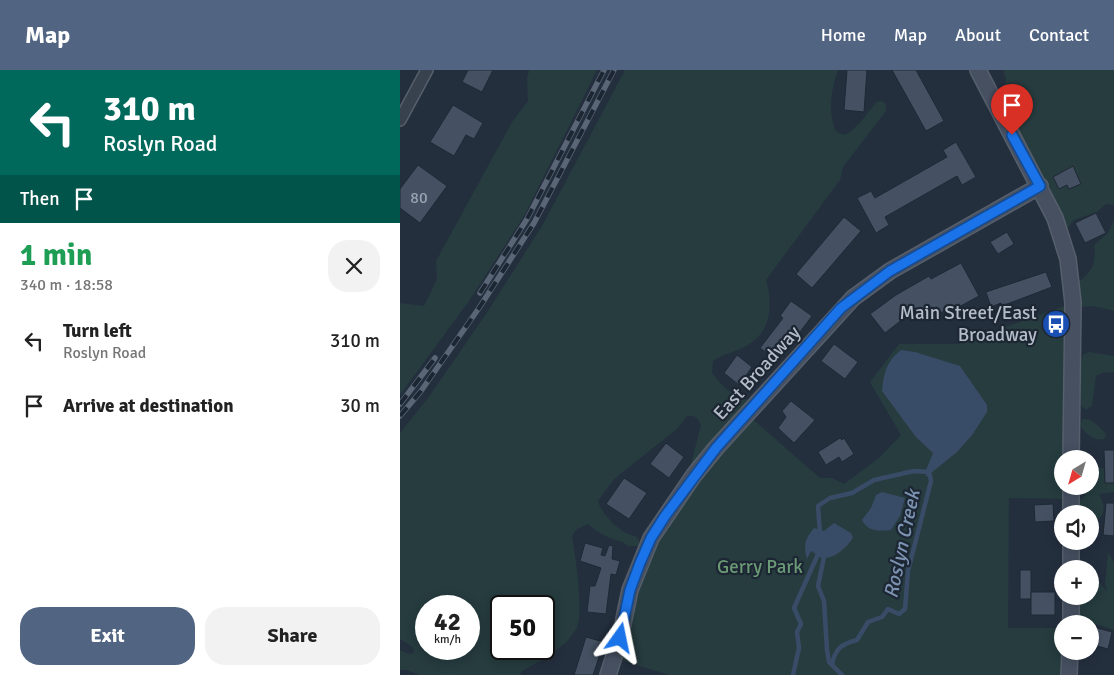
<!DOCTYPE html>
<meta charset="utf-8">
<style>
:root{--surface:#fff;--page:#f2f2f2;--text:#222;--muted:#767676;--accent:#516482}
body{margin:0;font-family:Signika,sans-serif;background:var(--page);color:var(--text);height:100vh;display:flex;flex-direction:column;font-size:19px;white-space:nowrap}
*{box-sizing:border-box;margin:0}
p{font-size:16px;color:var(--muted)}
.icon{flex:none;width:28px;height:28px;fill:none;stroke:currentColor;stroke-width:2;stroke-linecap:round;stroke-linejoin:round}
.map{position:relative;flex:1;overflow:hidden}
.details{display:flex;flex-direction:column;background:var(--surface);width:400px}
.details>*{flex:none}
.hud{background:#00695c;color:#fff;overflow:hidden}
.needle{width:32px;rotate:217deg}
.fabs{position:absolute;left:654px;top:380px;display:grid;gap:10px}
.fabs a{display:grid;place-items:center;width:45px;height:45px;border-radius:50%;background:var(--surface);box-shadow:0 2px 12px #0003;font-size:25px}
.speed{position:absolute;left:15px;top:525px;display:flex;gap:10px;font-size:25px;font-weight:700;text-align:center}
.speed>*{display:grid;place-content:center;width:65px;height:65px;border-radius:50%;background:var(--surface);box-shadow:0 2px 12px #0003;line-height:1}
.speed small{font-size:12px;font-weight:400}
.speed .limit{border:2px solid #111;border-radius:8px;background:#fff;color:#111}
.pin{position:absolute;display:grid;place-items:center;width:42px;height:42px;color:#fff;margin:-51px -21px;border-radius:50% 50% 50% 0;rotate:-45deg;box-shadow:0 0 5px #0007}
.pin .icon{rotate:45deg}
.me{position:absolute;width:55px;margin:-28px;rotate:12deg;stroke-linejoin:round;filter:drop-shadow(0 0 4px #0008)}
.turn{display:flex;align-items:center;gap:18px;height:105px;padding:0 20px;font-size:22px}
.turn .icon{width:65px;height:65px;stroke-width:2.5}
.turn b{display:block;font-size:35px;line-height:42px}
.then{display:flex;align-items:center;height:48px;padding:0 20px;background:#0003;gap:10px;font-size:19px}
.round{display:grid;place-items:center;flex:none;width:52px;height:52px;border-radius:20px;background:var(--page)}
.head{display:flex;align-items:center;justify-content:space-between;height:85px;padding:0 20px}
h1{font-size:30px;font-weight:700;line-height:38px;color:#1e9e55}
.action{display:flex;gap:10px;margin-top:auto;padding:10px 20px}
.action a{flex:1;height:58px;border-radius:20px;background:var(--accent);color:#fff;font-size:20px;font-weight:700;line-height:58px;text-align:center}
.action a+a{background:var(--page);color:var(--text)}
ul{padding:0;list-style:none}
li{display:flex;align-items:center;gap:15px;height:65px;padding:0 20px}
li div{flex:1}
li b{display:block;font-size:19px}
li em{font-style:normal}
header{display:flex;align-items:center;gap:30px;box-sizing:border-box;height:70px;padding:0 25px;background:var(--accent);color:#fff}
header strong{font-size:24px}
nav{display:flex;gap:28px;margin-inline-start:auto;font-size:18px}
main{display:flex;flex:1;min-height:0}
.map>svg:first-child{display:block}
.green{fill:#263c3f;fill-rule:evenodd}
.water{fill:#394c67}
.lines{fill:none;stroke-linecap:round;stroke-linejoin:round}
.stream{stroke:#394c67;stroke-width:4.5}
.building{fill:#455162;stroke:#1f2835}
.minor-casing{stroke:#565f6c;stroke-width:14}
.secondary-casing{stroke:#565f6c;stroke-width:18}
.minor{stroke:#38414e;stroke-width:11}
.secondary{stroke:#465061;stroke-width:15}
.rail-casing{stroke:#5a6575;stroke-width:5.5}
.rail{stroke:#1d2633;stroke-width:4;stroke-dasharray:11;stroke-linecap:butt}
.route-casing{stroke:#114b97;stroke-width:12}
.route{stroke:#1a73e8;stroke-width:9}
.labels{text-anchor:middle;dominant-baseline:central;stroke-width:4.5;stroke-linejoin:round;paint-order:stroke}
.number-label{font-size:16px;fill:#98a1af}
.poi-label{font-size:19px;fill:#b4bcc9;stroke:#1d2633;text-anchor:end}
.street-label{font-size:19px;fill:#b4bcc9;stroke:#1d2633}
.park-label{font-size:19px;fill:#6b9a76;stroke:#1d2633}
.water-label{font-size:20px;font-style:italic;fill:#7c92b1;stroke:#1d2633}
</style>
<header>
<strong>Map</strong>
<nav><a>Home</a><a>Map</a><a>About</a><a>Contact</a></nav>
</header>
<main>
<section class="details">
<div class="hud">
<div class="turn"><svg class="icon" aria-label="left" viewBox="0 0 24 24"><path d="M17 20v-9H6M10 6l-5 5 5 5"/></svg><div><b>310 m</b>Roslyn Road</div></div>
<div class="then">Then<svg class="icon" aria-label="arrive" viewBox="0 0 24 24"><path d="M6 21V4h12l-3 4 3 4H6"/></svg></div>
</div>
<div class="head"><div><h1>1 min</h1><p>340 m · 18:58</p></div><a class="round"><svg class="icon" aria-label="close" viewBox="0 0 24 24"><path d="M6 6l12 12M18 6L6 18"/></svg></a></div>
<ul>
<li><svg class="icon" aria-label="left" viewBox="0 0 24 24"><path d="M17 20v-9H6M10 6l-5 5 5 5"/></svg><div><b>Turn left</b><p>Roslyn Road</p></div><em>310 m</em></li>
<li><svg class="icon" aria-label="arrive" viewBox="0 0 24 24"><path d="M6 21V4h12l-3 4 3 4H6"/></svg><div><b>Arrive at destination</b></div><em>30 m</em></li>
</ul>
<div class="action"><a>Exit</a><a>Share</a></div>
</section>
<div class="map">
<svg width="714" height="605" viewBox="0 0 714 605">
<rect width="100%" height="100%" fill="#242f3e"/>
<!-- green -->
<g class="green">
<path d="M 129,0 L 197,0 L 124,146 L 69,231 L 0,325 L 0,233 L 24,236 L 37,209 L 36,191 L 112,52 L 128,31 L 127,9 Z"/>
<path d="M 225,0 L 438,0 C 431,21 428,39 435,60 C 438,62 442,66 446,64 C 454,62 471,39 476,32 L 482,31 L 486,34 L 486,41 L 443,97 L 440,110 L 366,210 C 373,233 372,261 348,275 C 337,282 325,283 313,291 L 312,303 L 325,318 L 340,329 L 353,330 L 347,344 L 420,408 L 432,408 L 444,414 L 479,388 L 501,365 L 470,312 L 499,274 L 558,274 L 673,233 L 671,389 L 662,389 L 662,416 L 671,416 L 671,429 L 609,428 L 608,558 L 662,558 L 662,581 L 669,605 L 269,605 L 214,588 L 230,520 L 289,402 L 301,355 C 298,348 295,345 287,346 L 277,359 L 214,409 L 198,431 C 201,444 221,464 235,466 L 239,470 L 239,476 L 228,476 C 223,471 220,472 213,469 C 204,466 196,461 188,454 L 177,459 L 172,466 C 175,483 184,544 177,557 C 166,579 141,590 121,602 L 120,605 L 19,605 L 7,600 L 0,600 L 0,580 L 9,584 L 14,583 L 13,577 L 0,569 L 0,363 L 28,328 L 86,244 L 142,156 ZM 26,536 L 69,536 L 69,579 L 26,579 ZM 101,536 L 144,536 L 144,579 L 101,579 Z"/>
<path d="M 603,0 L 714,0 L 714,135 L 706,134 L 697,142 L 674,150 L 666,160 L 590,24 L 605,16 L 606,9 Z"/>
<path d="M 714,150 L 714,241 L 693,236 L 679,237 L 676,209 L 681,210 C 694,199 696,191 694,175 L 708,163 Z"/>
<path d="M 689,282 L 714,286 L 714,302 L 702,303 L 696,306 L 692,336 L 686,340 L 681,335 L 680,295 L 683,285 Z"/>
<path d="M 683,349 C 693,349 700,357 706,364 L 704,369 C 695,372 683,363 680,354 Z"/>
<path d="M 690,395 C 699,397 706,398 714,404 L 714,422 L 699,424 C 703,433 707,441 699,449 L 690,448 L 690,444 L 684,444 L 679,439 L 680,430 L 686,425 L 674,416 L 690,416 Z"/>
<path d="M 708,482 L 714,493 L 714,560 L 696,554 L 671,554 L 671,526 L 690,526 L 690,504 L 707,521 L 705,514 Z"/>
</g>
<!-- water -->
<g class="water">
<path d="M 501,280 L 515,282 L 560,296 L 587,335 L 587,342 L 572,365 L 557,382 L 526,407 L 526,400 L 533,383 L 516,367 L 482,321 C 484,303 486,292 501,280 Z"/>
<path d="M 482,422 L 505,428 L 500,446 L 491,460 C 478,461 468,462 462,450 L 471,438 L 476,425 Z"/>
<path d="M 434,453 L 451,463 L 453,468 C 446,478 435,489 422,488 C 418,487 415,483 411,481 L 407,489 C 403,475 405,469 414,458 L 424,461 Z"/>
</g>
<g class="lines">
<!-- stream -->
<g class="stream">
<path d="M 420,464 L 418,436 L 430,428 L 452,423 L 474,410 L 514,401 L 529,402"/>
<path d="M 423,481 L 424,487 L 418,516 L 424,531 L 427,580 L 429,592 L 442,605"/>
<path d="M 432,595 C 435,578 442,574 457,570 L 468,552 L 482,547 L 488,539 L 499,544 L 505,539 L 508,501 L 531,411 L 529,401"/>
<path d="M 393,605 L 399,578 L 397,562 L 401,554 L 394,538 L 419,482"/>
</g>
</g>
<!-- building -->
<g class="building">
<path d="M 68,0 L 93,0 L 82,22 L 62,12 Z"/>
<path d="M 447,0 L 467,0 L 464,42 L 444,40 Z"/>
<path d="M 492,0 L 516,0 L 544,51 L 526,61 Z"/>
<path d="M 53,35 L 83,53 L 74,69 L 66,65 L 54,86 L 30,72 Z"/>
<path d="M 556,72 L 576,107 L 562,115 L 557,106 L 485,147 L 489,155 L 476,163 L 457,128 L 471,121 L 475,128 L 547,87 L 543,80 Z"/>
<path d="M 18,95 L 47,116 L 20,153 L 0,138 L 0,119 Z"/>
<path d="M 673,96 L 681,114 L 669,119 L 667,115 L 659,119 L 653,107 Z"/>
<path d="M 696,143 L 706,163 L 685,173 L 675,153 Z"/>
<path d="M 444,147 L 461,161 L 412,218 L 396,204 Z"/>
<path d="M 607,162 L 614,174 L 598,184 L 590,172 Z"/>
<path d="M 561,193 L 579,226 L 557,238 L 555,235 L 524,252 L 517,238 L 485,263 L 470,244 L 496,225 L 529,206 L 531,209 Z"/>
<path d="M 646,202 L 652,217 L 602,236 L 601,233 L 591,237 L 586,222 Z"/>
<path d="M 391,231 L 412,246 L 378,291 L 360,278 L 383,248 L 380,246 Z"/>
<path d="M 434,274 L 458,292 L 445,309 L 421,291 Z"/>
<path d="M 337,285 L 352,297 L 339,315 L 324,303 Z"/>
<path d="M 391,331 L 415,350 L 394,373 L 378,358 L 386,347 L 382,341 Z"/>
<path d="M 440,368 L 442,370 L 444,368 L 454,384 L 442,392 L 439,387 L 426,395 L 418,382 Z"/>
<path d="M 266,373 L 284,387 L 269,408 L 250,394 Z"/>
<path d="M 704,380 L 714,380 L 714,413 L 705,413 Z"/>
<path d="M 224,408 L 247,423 L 229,449 L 206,434 Z"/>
<path d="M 706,433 L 714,433 L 714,466 L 703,465 Z"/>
<path d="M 653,434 L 654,451 L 635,452 L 634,435 Z"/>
<path d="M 185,473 L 203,478 L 201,485 L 205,486 L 209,475 L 213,476 L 212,489 L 220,491 L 216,505 L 211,504 L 206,544 L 187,542 L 190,516 L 195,516 L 201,498 L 180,491 Z"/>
<rect x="620" y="500" width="11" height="29"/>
<rect x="631" y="522" width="24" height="23"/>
<path d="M 690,556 L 712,562 L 708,579 L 690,574 Z"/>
<path d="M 186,567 L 204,572 L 193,605 L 174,605 Z"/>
</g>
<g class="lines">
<!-- minor casing -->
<g class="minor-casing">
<path id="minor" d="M 0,50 L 27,0"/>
</g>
<!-- secondary casing -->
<g class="secondary-casing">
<g id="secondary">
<path d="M 578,0 L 655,148 L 668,189 L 673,233 L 671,389"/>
<path d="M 671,444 L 671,416"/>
<path d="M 671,499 L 671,471"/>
<path d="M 671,554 L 671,526"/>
<path d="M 208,605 L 220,568 L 230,520 L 251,468 L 294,405 L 316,378 L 453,228 L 490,201 L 640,116"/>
<path d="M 669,605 L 670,581"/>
</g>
</g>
<!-- minor -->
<use href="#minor" class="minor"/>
<!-- secondary -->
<use href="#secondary" class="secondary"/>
<!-- rail casing -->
<g class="rail-casing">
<g id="rail">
<path d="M 80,223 L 127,149 L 204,0"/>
<path d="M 0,334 L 35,288"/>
<path d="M 0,346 L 21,321 L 79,238 L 134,153 L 214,0"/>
</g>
</g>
<!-- rail -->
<use href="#rail" class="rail"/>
</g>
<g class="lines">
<!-- route casing -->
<g class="route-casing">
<path id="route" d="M 220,568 L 230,520 L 240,493 L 251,468 L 265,446 L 316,378 L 441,238 L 490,201 L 640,116 L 612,65"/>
</g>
<!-- route -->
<use href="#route" class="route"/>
</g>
<!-- icons -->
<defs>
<g id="bus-disc" transform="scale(1.4375)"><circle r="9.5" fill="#1a4fb4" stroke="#1d2633"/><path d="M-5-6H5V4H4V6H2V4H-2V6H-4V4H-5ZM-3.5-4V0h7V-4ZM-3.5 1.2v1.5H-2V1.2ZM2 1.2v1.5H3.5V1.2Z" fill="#fff"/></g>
</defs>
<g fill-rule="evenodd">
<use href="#bus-disc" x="656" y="254"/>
</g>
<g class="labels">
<!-- number labels -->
<g class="number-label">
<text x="19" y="128">80</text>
</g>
<!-- poi labels -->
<g class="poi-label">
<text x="637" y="243">Main Street/East<tspan x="637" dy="22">Broadway</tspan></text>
</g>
<!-- street labels -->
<g class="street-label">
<text transform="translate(357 303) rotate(-48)">East Broadway</text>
</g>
<!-- park labels -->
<g class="park-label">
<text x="360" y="497">Gerry Park</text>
</g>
<!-- water labels -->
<g class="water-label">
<text transform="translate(502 474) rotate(-78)">Roslyn Creek</text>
</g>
</g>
</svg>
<div class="fabs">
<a><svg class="needle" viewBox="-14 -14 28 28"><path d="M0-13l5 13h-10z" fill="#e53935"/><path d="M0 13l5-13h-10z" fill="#767676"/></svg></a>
<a><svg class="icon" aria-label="sound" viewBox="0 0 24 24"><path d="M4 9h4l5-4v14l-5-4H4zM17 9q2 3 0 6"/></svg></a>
<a>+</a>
<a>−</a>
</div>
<div class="speed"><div>42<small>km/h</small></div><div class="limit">50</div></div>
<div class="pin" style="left:612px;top:65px;background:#d93025"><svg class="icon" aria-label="arrive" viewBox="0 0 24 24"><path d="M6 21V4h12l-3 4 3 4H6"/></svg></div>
<svg class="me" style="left:220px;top:568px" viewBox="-20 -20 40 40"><path d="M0-17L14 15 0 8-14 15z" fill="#1a73e8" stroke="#fff" stroke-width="4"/></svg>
</div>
</main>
